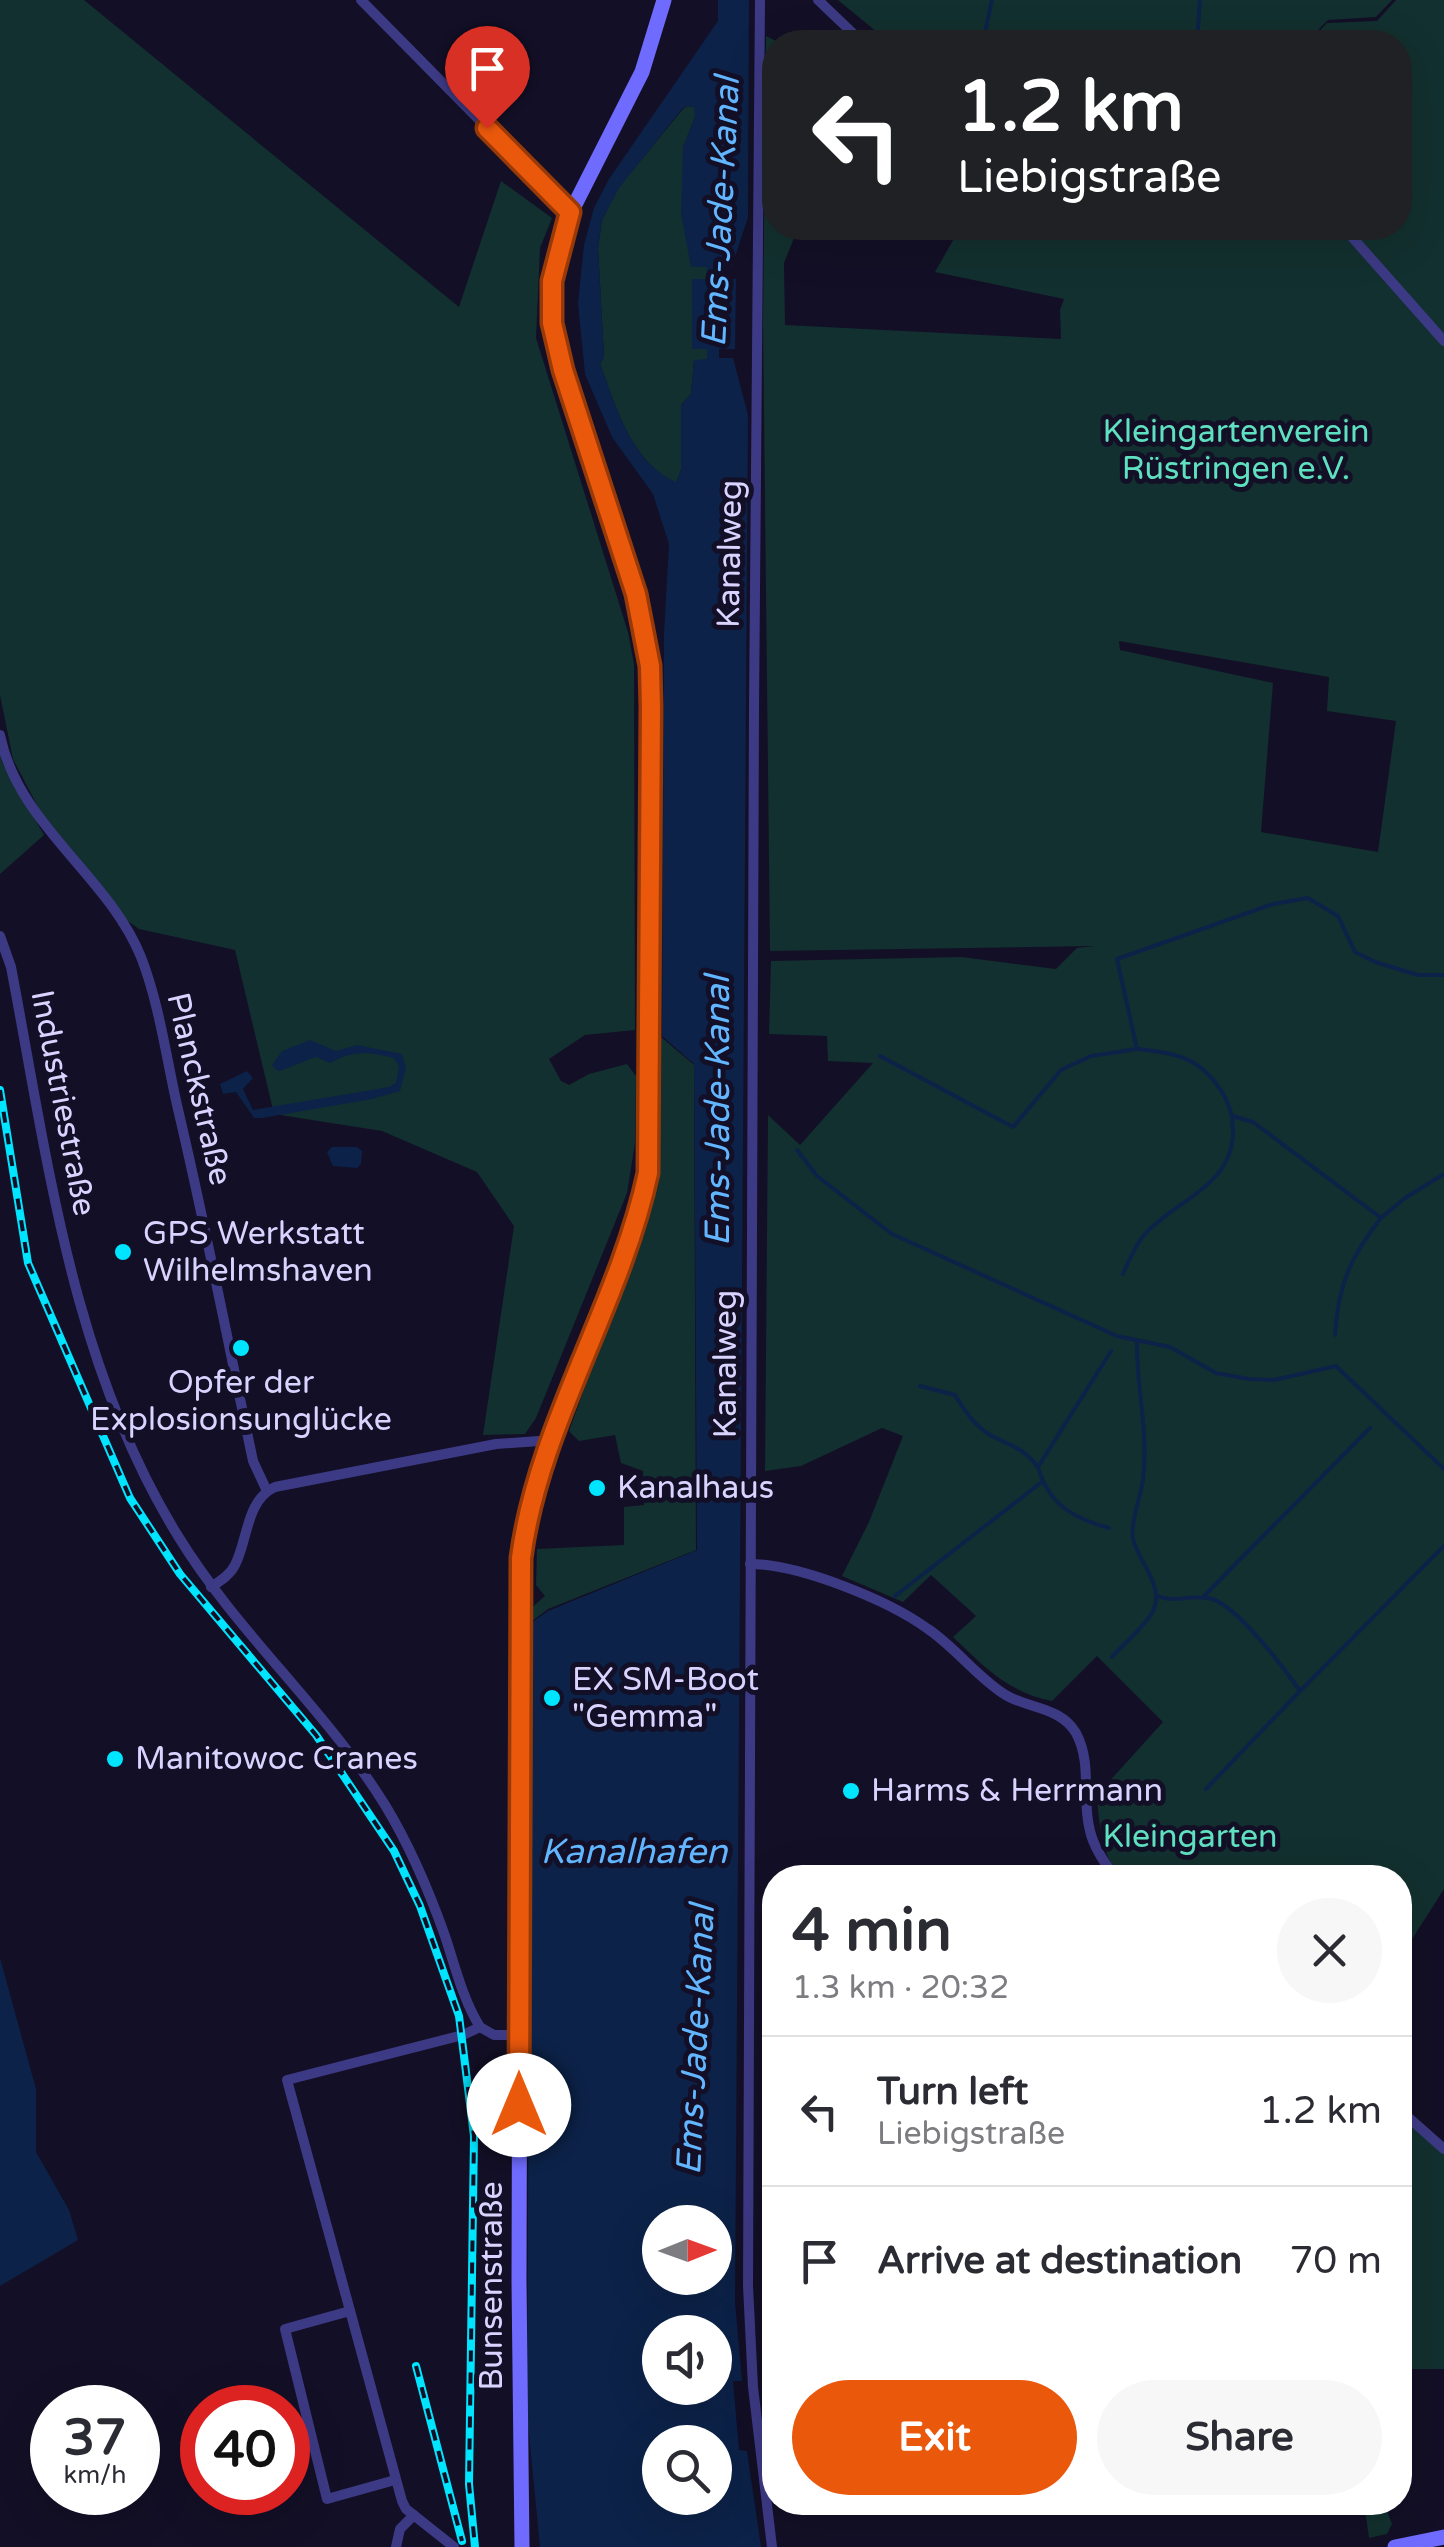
<!DOCTYPE html>
<meta charset="utf-8">
<style>
:root{--surface:#fff;--page:#f7f7f7;--text:#2b2b33;--muted:#7c7c81;--line:#e1e1e2;--accent:#ea580c}
body{margin:0;font-family:"Varela Round",sans-serif;background:var(--page);color:var(--text);height:100vh;display:flex;flex-direction:column;font-size:38px;white-space:nowrap}
*{box-sizing:border-box;margin:0}
p{font-size:32px;color:var(--muted)}
.icon{flex:none;width:55px;height:55px;fill:none;stroke:currentColor;stroke-width:2;stroke-linecap:round;stroke-linejoin:round}
.map{position:relative;flex:1;overflow:hidden}
.drawer{position:absolute;left:762px;top:1865px;width:650px;height:650px;display:flex;flex-direction:column;background:var(--surface);border-radius:40px;box-shadow:0 10px 40px #0002}
.drawer>*{flex:none}
.banner{position:absolute;left:762px;top:30px;width:650px;height:210px;border-radius:40px;box-shadow:0 10px 40px #0002;background:#202124;color:#fff;overflow:hidden}
.needle{width:65px;rotate:89deg}
.buttons{position:absolute;left:642px;top:2205px;display:grid;gap:20px}
.buttons a{display:grid;place-items:center;width:90px;height:90px;border-radius:50%;background:var(--surface);box-shadow:0 10px 40px #0002;font-size:50px}
.speed{position:absolute;left:30px;top:2385px;display:flex;gap:20px;font-size:50px;font-weight:700;text-align:center}
.speed>*{display:grid;place-content:center;width:130px;height:130px;border-radius:50%;background:var(--surface);box-shadow:0 10px 40px #0002;line-height:1}
.speed small{font-size:25px;font-weight:400}
.speed .limit{border:15px solid #d22;background:#fff;color:#111}
.pin{position:absolute;display:grid;place-items:center;width:85px;height:85px;color:#fff;margin:-102px -42px;border-radius:50% 50% 50% 0;rotate:-45deg;box-shadow:0 0 10px #0007}
.pin .icon{rotate:45deg}
.me{position:absolute;width:110px;margin:-55px;rotate:0deg;stroke-linejoin:round;filter:drop-shadow(0 0 8px #0008)}
.turn{display:flex;align-items:center;gap:35px;height:210px;padding:0 30px;font-size:45px}
.turn .icon{width:130px;height:130px;stroke-width:2.5}
.turn b{display:block;font-size:70px;line-height:85px}
.round{display:grid;place-items:center;flex:none;width:105px;height:105px;border-radius:52px;background:var(--page)}
.headline{display:flex;align-items:center;justify-content:space-between;height:170px;padding:0 30px}
h1{font-size:60px;font-weight:700;line-height:75px}
.cta{display:flex;gap:20px;margin-top:auto;padding:20px 30px}
.cta a{flex:1;height:115px;border-radius:60px;background:var(--accent);color:#fff;font-size:40px;font-weight:700;line-height:115px;text-align:center}
.cta a+a{background:var(--page);color:var(--text)}
ul{padding:0;list-style:none}
li{display:flex;align-items:center;gap:30px;height:150px;padding:0 30px;border-top:2px solid var(--line)}
li div{flex:1}
li b{display:block;font-size:38px}
li em{font-style:normal}
.map>svg:first-child{display:block}
.green{fill:#12302f;fill-rule:evenodd}
.water{fill:#0c2248;fill-rule:evenodd}
.lines{fill:none;stroke-linecap:round;stroke-linejoin:round}
.stream{stroke:#0c2248;stroke-width:4}
.street{stroke:#3d3a85;stroke-width:10}
.secondary{stroke:#6f6bff;stroke-width:15}
.rail-casing{stroke:#00e5ff;stroke-width:8}
.rail{stroke:#130f26;stroke-width:4;stroke-dasharray:11;stroke-linecap:butt}
.route-casing{stroke:#983908;stroke-width:25}
.route{stroke:#ea580c;stroke-width:18}
.poi-dot{fill:#00e5ff;stroke:#130f26;stroke-width:4}
.labels{text-anchor:middle;dominant-baseline:central;stroke-width:10;stroke-linejoin:round;paint-order:stroke}
.park-label{font-size:32px;fill:#5fe0c0;stroke:#130f26}
.street-label{font-size:32px;fill:#d9d4ff;stroke:#130f26}
.poi-label{font-size:32px;fill:#d9d4ff;stroke:#130f26;text-anchor:start}
.water-label{font-size:35px;font-style:italic;fill:#62b6ff;stroke:#130f26}
</style>
<div class="map">
<svg width="1444" height="2547" viewBox="0 0 1444 2547">
<rect width="100%" height="100%" fill="#130f26"/>
<!-- green -->
<g class="green">
<path d="M 0,0 L 84,0 L 459,307 L 501,181 L 552,218 L 540,248 L 536,338 L 628,632 L 634,664 L 635,1030 L 585,1035 L 549,1059 L 561,1081 L 569,1085 L 589,1074 L 627,1064 L 636,1076 L 635,1143 L 627,1193 L 536,1418 L 525,1434 L 483,1435 L 514,1226 L 477,1172 L 382,1131 L 274,1114 L 235,950 L 139,929 L 115,912 L 51,832 L 13,759 L 0,695 Z"/>
<path d="M 838,0 L 1392,0 L 1376,17 L 1328,20 L 1306,42 L 889,42 Z"/>
<path d="M 1396,0 L 1444,0 L 1444,1889 L 1400,1958 L 1400,1878 L 1119,1877 C 1102,1853 1099,1825 1097,1795 L 1163,1722 L 1097,1656 L 1052,1701 C 1009,1693 983,1666 953,1637 L 976,1616 L 931,1575 L 903,1602 L 842,1576 L 869,1522 L 903,1436 L 882,1428 L 801,1466 L 765,1471 L 768,1115 L 800,1145 L 873,1063 L 828,1061 L 827,1036 L 769,1034 L 771,961 L 961,957 L 1056,969 L 1077,948 L 1095,946 L 770,951 L 763,324 L 766,36 L 778,42 L 775,42 L 775,228 L 798,228 L 784,263 L 785,325 L 1061,339 L 1060,310 L 1064,299 L 935,272 L 960,228 L 1400,228 L 1400,42 L 1309,42 L 1327,23 L 1377,21 ZM 1119,641 L 1329,677 L 1327,711 L 1396,721 L 1378,852 L 1261,832 L 1273,683 L 1120,650 Z"/>
<path d="M 688,106 L 695,107 L 695,117 L 683,147 L 691,266 L 707,267 L 707,279 L 692,279 L 692,348 L 707,349 L 707,360 L 694,361 L 691,394 L 681,405 L 681,470 L 676,483 C 630,460 617,409 600,364 L 604,357 L 598,248 L 602,220 L 619,187 L 683,109 Z"/>
<path d="M 0,752 L 2,762 L 44,835 L 0,874 Z"/>
<path d="M 661,1037 L 694,1065 L 696,1550 L 548,1609 L 532,1621 L 527,1612 L 545,1596 L 536,1585 L 537,1549 L 624,1545 L 624,1507 L 644,1505 L 643,1471 L 621,1463 L 615,1435 L 579,1441 L 569,1431 L 641,1232 L 655,1176 Z"/>
<path d="M 1400,2113 L 1444,2153 L 1444,2369 L 1400,2369 Z"/>
<path d="M 1364,2503 L 1384,2503 L 1392,2524 L 1387,2534 L 1369,2538 Z"/>
</g>
<!-- water -->
<g class="water">
<path d="M 718,0 L 749,0 L 748,217 L 732,266 L 719,267 L 719,279 L 736,279 L 735,349 L 719,349 L 719,358 L 733,358 L 748,415 L 735,2302 L 742,2381 L 733,2381 L 739,2450 L 747,2451 L 761,2547 L 540,2547 L 527,2414 L 531,1623 L 548,1611 L 697,1550 L 694,1064 L 662,1036 L 664,634 L 669,544 L 653,494 L 612,437 L 585,374 L 578,303 L 584,245 L 594,208 L 609,179 L 718,21 ZM 688,106 L 694,107 L 695,117 L 683,147 L 681,214 L 691,267 L 707,267 L 706,279 L 692,279 L 692,349 L 707,349 L 707,359 L 694,360 L 691,394 L 681,405 L 681,470 L 676,482 C 630,461 617,408 600,364 L 604,357 L 598,248 L 602,220 L 619,188 L 682,109 ZM 660,2222 L 715,2222 L 715,2278 L 660,2278 ZM 660,2332 L 715,2332 L 715,2388 L 660,2388 ZM 660,2442 L 715,2442 L 715,2498 L 660,2498 Z"/>
<path d="M 310,1040 L 336,1051 L 357,1045 L 402,1054 L 406,1068 L 400,1091 L 372,1099 L 262,1118 L 254,1118 L 236,1092 L 223,1094 L 220,1084 L 247,1071 L 253,1078 L 243,1089 L 253,1110 L 389,1087 L 396,1083 L 399,1066 L 394,1058 C 368,1052 354,1050 330,1063 L 316,1057 L 280,1071 L 275,1069 L 272,1065 L 282,1051 Z"/>
<path d="M 332,1147 L 357,1147 L 362,1151 L 361,1164 L 357,1168 L 333,1166 L 327,1152 Z"/>
<path d="M 0,1958 L 36,2089 L 36,2152 L 69,2210 L 78,2240 L 0,2286 Z"/>
</g>
<g class="lines">
<!-- stream -->
<g class="stream">
<path d="M 983,42 L 992,0"/>
<path d="M 1197,42 L 1200,0"/>
<path d="M 880,1056 L 1013,1127 L 1061,1070 L 1091,1056 L 1137,1049 L 1117,959 L 1273,904 L 1308,898 L 1338,916 L 1355,952 L 1375,962 L 1418,975 L 1444,975"/>
<path d="M 1233,1116 L 1253,1122 L 1381,1218 L 1405,1198 L 1444,1174"/>
<path d="M 797,1150 L 817,1176 L 892,1234 L 1117,1336 L 1170,1347 L 1216,1373 L 1249,1379 L 1274,1380 L 1336,1366 L 1444,1469"/>
<path d="M 1123,1274 C 1129,1261 1135,1245 1145,1234 C 1176,1200 1230,1187 1233,1135 C 1233,1118 1231,1107 1222,1092 C 1200,1057 1176,1053 1138,1049"/>
<path d="M 1335,1335 C 1338,1286 1350,1257 1381,1218"/>
<path d="M 920,1386 L 955,1395 C 965,1411 975,1427 992,1436 C 1013,1447 1022,1447 1038,1467"/>
<path d="M 1109,1528 C 1073,1518 1049,1505 1038,1467 L 1111,1351"/>
<path d="M 1205,1595 L 1370,1428"/>
<path d="M 895,1596 L 1043,1481"/>
<path d="M 1157,1596 C 1176,1604 1193,1593 1212,1599 C 1238,1607 1284,1668 1300,1691 L 1206,1789"/>
<path d="M 1112,1657 C 1124,1643 1145,1627 1153,1611 C 1165,1586 1139,1563 1133,1539 C 1130,1523 1141,1497 1143,1479 C 1149,1432 1136,1387 1137,1340"/>
<path d="M 1300,1691 L 1444,1546"/>
</g>
<!-- street -->
<g class="street">
<path d="M 361,0 L 570,212"/>
<path d="M 760,0 L 754,708 L 748,2286 L 753,2387 L 772,2547"/>
<path d="M 818,0 L 862,42"/>
<path d="M 1344,228 L 1444,341"/>
<path d="M 0,735 C 18,825 108,875 141,957 C 159,1003 166,1056 177,1105 C 205,1223 228,1342 253,1461 L 267,1491"/>
<path d="M 0,936 L 11,967 C 48,1161 72,1365 178,1536 C 238,1634 325,1708 385,1805 C 410,1846 429,1891 445,1936 C 455,1966 463,2000 480,2027 L 494,2035 L 519,2035"/>
<path d="M 750,1564 C 799,1564 888,1600 928,1629 C 956,1648 976,1676 1004,1694 C 1027,1709 1060,1706 1076,1733 C 1093,1765 1081,1798 1090,1831 C 1094,1848 1105,1863 1115,1878"/>
<path d="M 211,1587 C 220,1581 230,1575 235,1565 C 248,1540 246,1500 275,1487 L 496,1444 L 539,1441 L 552,1445"/>
<path d="M 1400,2110 L 1444,2149"/>
<path d="M 350,2311 L 285,2329 L 327,2499 L 395,2480"/>
<path d="M 396,2547 L 400,2529 L 414,2515"/>
<path d="M 454,2547 L 406,2509 L 402,2501 L 287,2080 L 463,2035 L 480,2027"/>
</g>
<!-- secondary -->
<g class="secondary">
<path d="M 522,2547 L 519,2281 L 521,1558 L 541,1477 L 635,1224 L 648,1173 L 650,1120 L 650,666 L 636,594 L 556,349 L 550,301 L 564,226 L 642,72 L 664,0"/>
<path d="M 1395,2547 L 1444,2537"/>
</g>
<!-- rail casing -->
<g class="rail-casing">
<g id="rail">
<path d="M 0,1090 L 28,1263 L 130,1498 L 180,1574 L 316,1735 L 394,1851 L 420,1906 L 459,2016 L 474,2136 L 469,2484 L 475,2547"/>
<path d="M 416,2366 L 462,2541"/>
</g>
</g>
<!-- rail -->
<use href="#rail" class="rail"/>
</g>
<g class="lines">
<!-- route casing -->
<g class="route-casing">
<path id="route" d="M 487,128 L 570,212 L 552,281 L 552,323 L 563,370 L 636,594 L 650,666 L 651,708 L 648,1173 C 620,1304 538,1426 521,1558 L 519,2105"/>
</g>
<!-- route -->
<use href="#route" class="route"/>
</g>
<!-- markers -->
<g class="poi-dot">
<circle cx="123" cy="1252" r="10"/>
<circle cx="241" cy="1348" r="10"/>
<circle cx="597" cy="1488" r="10"/>
<circle cx="552" cy="1698" r="10"/>
<circle cx="115" cy="1759" r="10"/>
<circle cx="851" cy="1791" r="10"/>
</g>
<g class="labels">
<!-- park labels -->
<g class="park-label">
<text x="1236" y="432">Kleingartenverein<tspan x="1236" dy="37">Rüstringen e.V.</tspan></text>
<text x="1190" y="1837">Kleingarten</text>
</g>
<!-- street labels -->
<g class="street-label">
<text transform="translate(730 554) rotate(-89)">Kanalweg</text>
<text transform="translate(199 1089) rotate(77)">Planckstraße</text>
<text transform="translate(63 1103) rotate(79)">Industriestraße</text>
<text transform="translate(726 1364) rotate(-90)">Kanalweg</text>
<text transform="translate(492 2286) rotate(-90)">Bunsenstraße</text>
</g>
<!-- poi labels -->
<g class="poi-label">
<text x="143" y="1234">GPS Werkstatt<tspan x="143" dy="37">Wilhelmshaven</tspan></text>
<text x="241" y="1383" text-anchor="middle">Opfer der<tspan x="241" dy="37">Explosionsunglücke</tspan></text>
<text x="617" y="1488">Kanalhaus</text>
<text x="572" y="1680">EX SM-Boot<tspan x="572" dy="37">"Gemma"</tspan></text>
<text x="135" y="1759">Manitowoc Cranes</text>
<text x="871" y="1791">Harms &amp; Herrmann</text>
</g>
<!-- water labels -->
<g class="water-label">
<text transform="translate(721 212) rotate(-87)">Ems-Jade-Kanal</text>
<text transform="translate(718 1111) rotate(-90)">Ems-Jade-Kanal</text>
<text x="634" y="1852">Kanalhafen</text>
<text transform="translate(696 2040) rotate(-87)">Ems-Jade-Kanal</text>
</g>
</g>
</svg>
<div class="buttons">
<a><svg class="needle" viewBox="-14 -14 28 28"><path d="M0-13l5 13h-10z" fill="#e53935"/><path d="M0 13l5-13h-10z" fill="#7c7c81"/></svg></a>
<a><svg class="icon" aria-label="sound" viewBox="0 0 24 24"><path d="M4 9h4l5-4v14l-5-4H4zM17 9q2 3 0 6"/></svg></a>
<a><svg class="icon" aria-label="search" viewBox="0 0 24 24"><circle cx="10" cy="10" r="6"/><path d="M15 15l6 6"/></svg></a>
</div>
<div class="speed"><div>37<small>km/h</small></div><div class="limit">40</div></div>
<div class="pin" style="left:487px;top:128px;background:#d93025"><svg class="icon" aria-label="arrive" viewBox="0 0 24 24"><path d="M6 21V4h12l-3 4 3 4H6"/></svg></div>
<svg class="me" style="left:519px;top:2105px" viewBox="-20 -20 40 40"><circle r="19" fill="#fff"/><path d="M0-13L10 11 0 6-10 11z" fill="#ea580c"/></svg>
<div class="banner">
<div class="turn"><svg class="icon" aria-label="left" viewBox="0 0 24 24"><path d="M17 20v-9H6M10 6l-5 5 5 5"/></svg><div><b>1.2 km</b>Liebigstraße</div></div>
</div>
<section class="drawer">
<div class="headline"><div><h1>4 min</h1><p>1.3 km · 20:32</p></div><a class="round"><svg class="icon" aria-label="close" viewBox="0 0 24 24"><path d="M6 6l12 12M18 6L6 18"/></svg></a></div>
<ul>
<li><svg class="icon" aria-label="left" viewBox="0 0 24 24"><path d="M17 20v-9H6M10 6l-5 5 5 5"/></svg><div><b>Turn left</b><p>Liebigstraße</p></div><em>1.2 km</em></li>
<li><svg class="icon" aria-label="arrive" viewBox="0 0 24 24"><path d="M6 21V4h12l-3 4 3 4H6"/></svg><div><b>Arrive at destination</b></div><em>70 m</em></li>
</ul>
<div class="cta"><a>Exit</a><a>Share</a></div>
</section>
</div>
